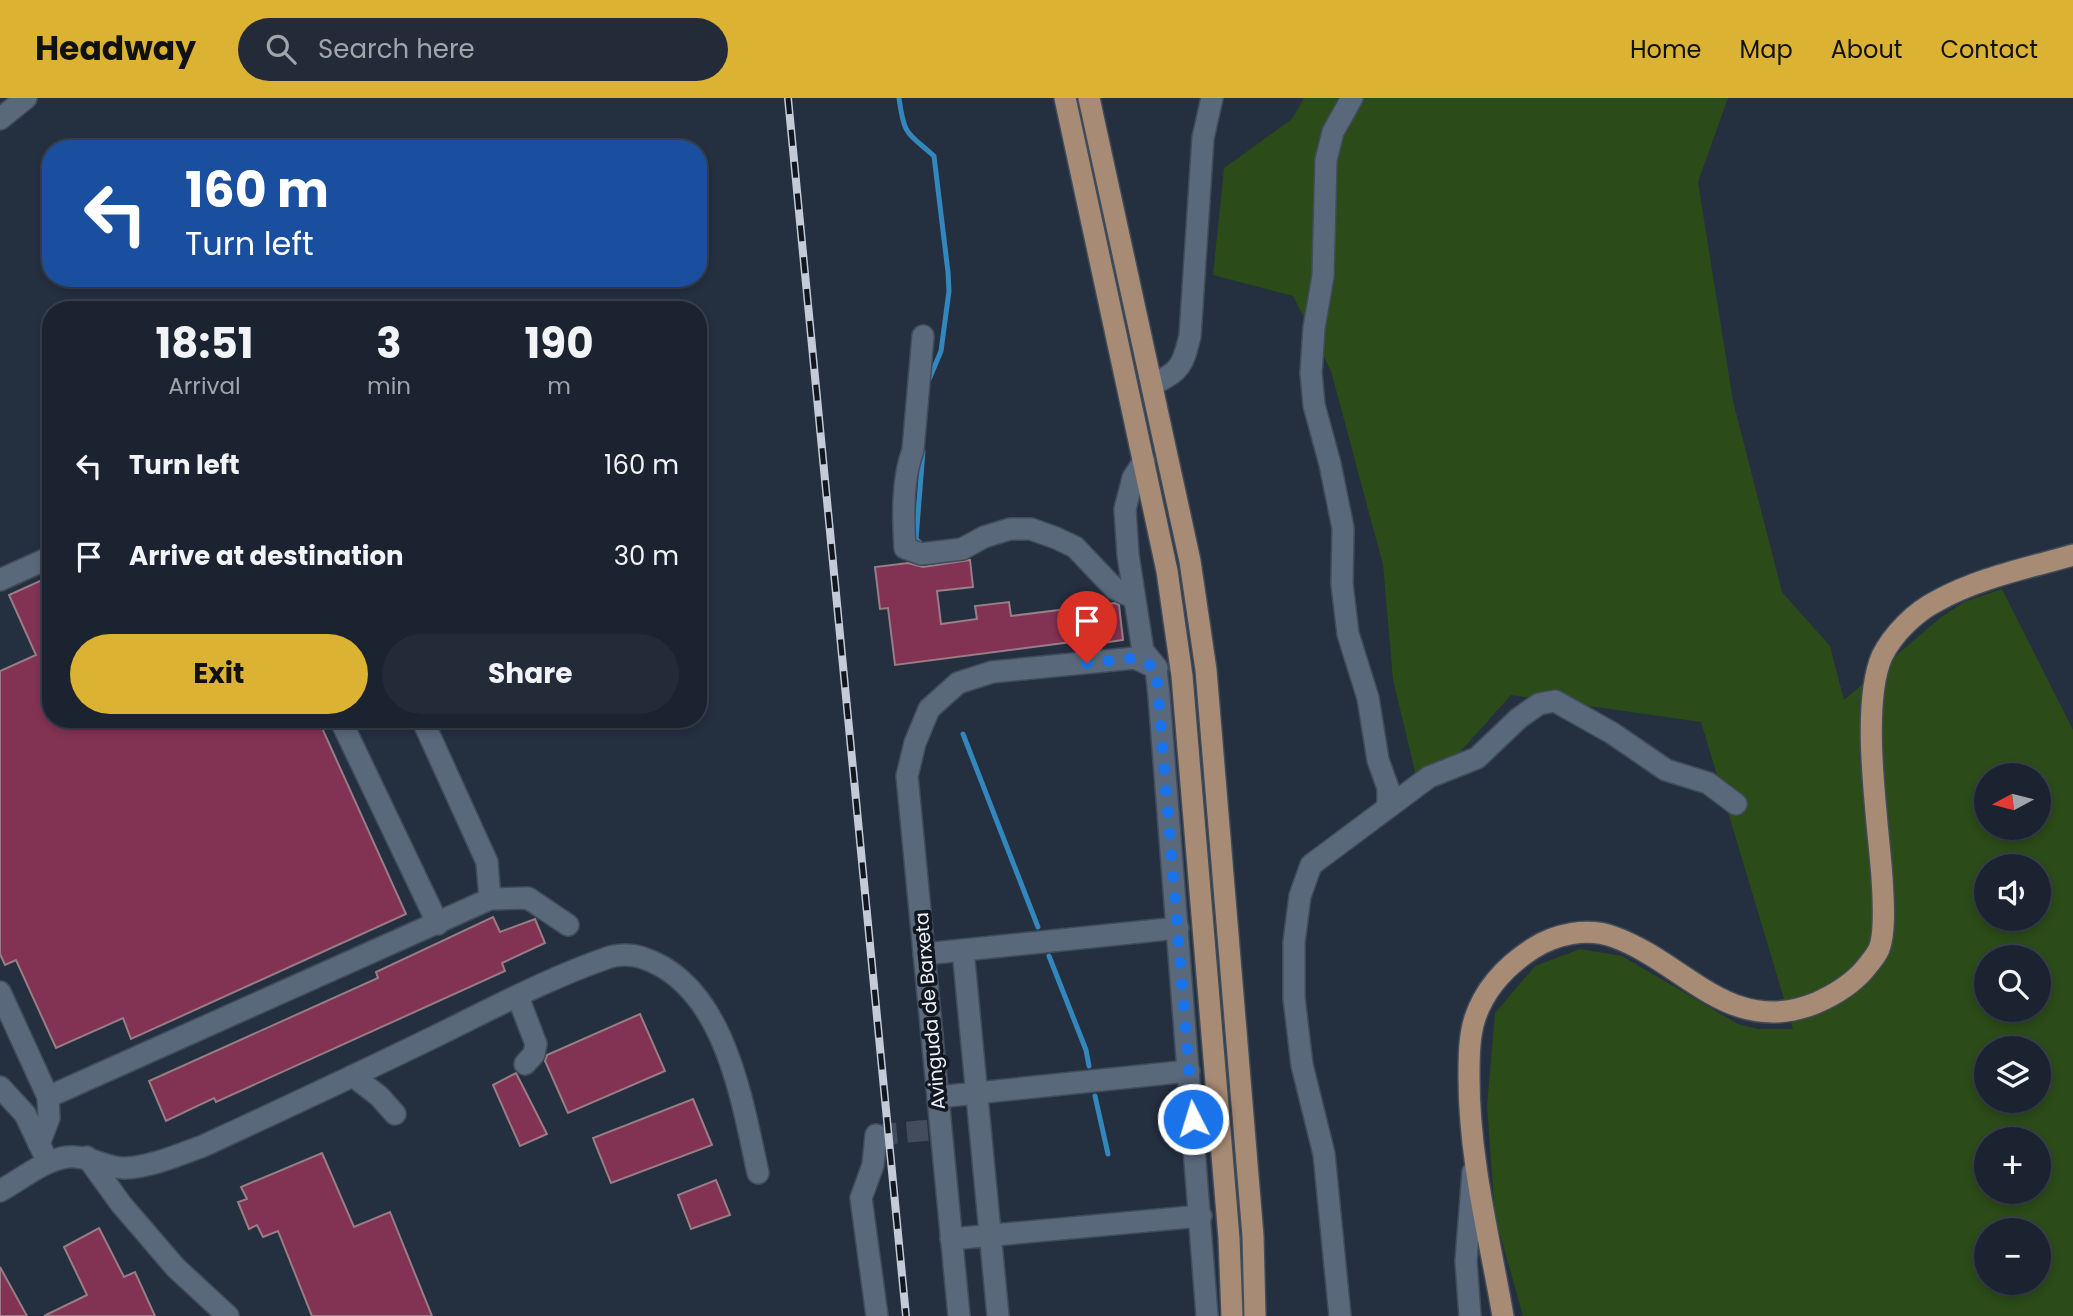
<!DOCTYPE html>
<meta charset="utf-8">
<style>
:root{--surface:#1b2330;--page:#242b38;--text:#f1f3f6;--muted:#a0a4ab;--line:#39404c;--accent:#dcb233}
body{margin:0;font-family:Poppins,sans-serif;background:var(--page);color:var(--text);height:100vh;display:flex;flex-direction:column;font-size:26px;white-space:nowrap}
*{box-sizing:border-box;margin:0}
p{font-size:23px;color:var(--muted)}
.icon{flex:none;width:38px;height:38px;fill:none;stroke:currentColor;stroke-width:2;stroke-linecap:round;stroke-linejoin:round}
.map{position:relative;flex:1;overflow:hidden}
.details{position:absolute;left:42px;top:203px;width:665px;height:427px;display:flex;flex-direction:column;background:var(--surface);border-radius:28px;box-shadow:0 4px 10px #0003,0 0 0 2px var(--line)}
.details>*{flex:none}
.banner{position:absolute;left:42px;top:42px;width:665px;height:147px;border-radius:28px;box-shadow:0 4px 10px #0003,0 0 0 2px var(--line);background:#1a4fa0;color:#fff;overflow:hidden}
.needle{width:46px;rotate:263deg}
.controls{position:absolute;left:1974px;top:665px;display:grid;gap:14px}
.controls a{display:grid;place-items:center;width:77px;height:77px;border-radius:50%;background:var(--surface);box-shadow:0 4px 10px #0003,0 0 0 2px var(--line);font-size:35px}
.pin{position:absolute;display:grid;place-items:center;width:60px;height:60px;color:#fff;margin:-72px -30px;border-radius:50% 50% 50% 0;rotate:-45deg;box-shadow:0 0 7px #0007}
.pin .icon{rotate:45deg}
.me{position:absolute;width:77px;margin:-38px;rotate:355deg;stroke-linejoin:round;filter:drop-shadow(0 0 5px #0008)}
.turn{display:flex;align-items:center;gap:24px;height:147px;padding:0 28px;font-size:32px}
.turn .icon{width:91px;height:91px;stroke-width:2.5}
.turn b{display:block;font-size:49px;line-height:60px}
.eta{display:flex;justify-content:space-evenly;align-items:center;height:119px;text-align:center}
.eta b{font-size:42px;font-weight:700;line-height:49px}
.cta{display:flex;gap:14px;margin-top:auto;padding:14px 28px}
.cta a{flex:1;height:80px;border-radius:42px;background:var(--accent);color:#111;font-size:28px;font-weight:700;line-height:80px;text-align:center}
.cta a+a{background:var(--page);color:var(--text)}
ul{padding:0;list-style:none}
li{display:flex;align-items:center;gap:21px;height:91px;padding:0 28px}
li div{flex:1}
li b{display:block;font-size:26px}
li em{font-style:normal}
header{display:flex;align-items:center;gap:42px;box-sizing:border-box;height:98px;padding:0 35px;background:var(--accent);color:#111}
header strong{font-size:33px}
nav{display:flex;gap:38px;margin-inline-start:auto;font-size:24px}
.search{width:490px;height:63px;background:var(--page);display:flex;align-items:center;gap:18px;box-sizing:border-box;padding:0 24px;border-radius:38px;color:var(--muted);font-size:26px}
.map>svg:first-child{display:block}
.green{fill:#2b4b18;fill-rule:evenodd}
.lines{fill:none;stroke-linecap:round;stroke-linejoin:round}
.stream{stroke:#3387bd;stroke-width:5}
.building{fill:#823353;stroke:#987d85;stroke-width:2}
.minor-tunnel{stroke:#424c5c;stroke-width:21;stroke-dasharray:21 10;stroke-linecap:butt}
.minor-casing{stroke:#414c5a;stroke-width:24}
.major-casing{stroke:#414c5a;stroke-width:24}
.minor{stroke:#5a687b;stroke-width:21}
.major{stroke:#a88b74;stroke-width:21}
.rail-casing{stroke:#c2cbd7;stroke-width:8}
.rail{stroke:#12171f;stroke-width:5;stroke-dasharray:16;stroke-linecap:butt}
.route{stroke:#1a73e8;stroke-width:12;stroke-dasharray:0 21.6}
.labels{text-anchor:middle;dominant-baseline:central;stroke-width:7;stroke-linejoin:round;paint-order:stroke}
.street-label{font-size:19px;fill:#eaf2fd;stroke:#12171f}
</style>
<header>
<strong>Headway</strong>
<div class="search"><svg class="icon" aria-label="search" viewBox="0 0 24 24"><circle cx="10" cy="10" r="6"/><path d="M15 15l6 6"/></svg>Search here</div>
<nav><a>Home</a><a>Map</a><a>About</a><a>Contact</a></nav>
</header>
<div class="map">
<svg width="2073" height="1218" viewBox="0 0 2073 1218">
<rect width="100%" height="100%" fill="#242f40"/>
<!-- green -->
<path class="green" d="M 1304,0 L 1728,0 L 1698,84 L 1733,303 L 1782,494 L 1830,548 L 1844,602 L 1940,520 L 1964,504 L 2002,491 L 2073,632 L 2073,1218 L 1523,1218 L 1495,1118 L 1487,1008 L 1495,915 L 1535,868 L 1580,851 L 1622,858 L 1738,926 L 1758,931 L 1793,931 L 1701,624 L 1511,597 L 1421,698 L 1393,582 L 1383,467 L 1331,273 L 1293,198 L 1213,177 L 1224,70 L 1292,21 ZM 1986,677 L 2039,677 L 2039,730 L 1986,730 ZM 1986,768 L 2039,768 L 2039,821 L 1986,821 ZM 1986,859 L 2039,859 L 2039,912 L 1986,912 ZM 1986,950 L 2039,950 L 2039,1003 L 1986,1003 ZM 1986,1041 L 2039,1041 L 2039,1094 L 1986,1094 ZM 1986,1132 L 2039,1132 L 2039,1185 L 1986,1185 Z"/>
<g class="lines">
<!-- stream -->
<g class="stream">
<path d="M 899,0 C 904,38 907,34 934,58 L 948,174 L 949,193 L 941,253 L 928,284"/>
<path d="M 923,353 L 916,441 L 923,448"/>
<path d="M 963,636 L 1038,829"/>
<path d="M 1049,858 L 1086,952 L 1089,968"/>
<path d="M 1095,998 L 1108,1056"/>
</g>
</g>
<!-- building -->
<g class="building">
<path d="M 970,462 L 973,489 L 937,493 L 941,526 L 977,521 L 975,508 L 1009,504 L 1011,518 L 1115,505 L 1119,507 L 1123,542 L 1095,546 L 1095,541 L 895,567 L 888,510 L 880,511 L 875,469 L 908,465 L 923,469 Z"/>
<path d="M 51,478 L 51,621 L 318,621 L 406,816 L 131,941 L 123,920 L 56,950 L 16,862 L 5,867 L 0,856 L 0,573 L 36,557 L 9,497 Z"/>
<path d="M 493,819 L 500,834 L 535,821 L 545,845 L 502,865 L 505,873 L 216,1004 L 214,1000 L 166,1023 L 149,983 L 378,880 L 376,874 Z"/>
<path d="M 640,916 L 665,973 L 568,1015 L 545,963 L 547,957 Z"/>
<path d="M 516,975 L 547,1036 L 520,1048 L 493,987 Z"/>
<path d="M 693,1001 L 712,1047 L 611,1085 L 593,1040 Z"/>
<path d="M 322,1055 L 354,1129 L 390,1114 L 432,1218 L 312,1218 L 278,1133 L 263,1139 L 257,1127 L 249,1131 L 238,1104 L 247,1101 L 241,1089 Z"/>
<path d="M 716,1082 L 730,1117 L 691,1131 L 678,1097 Z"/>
<path d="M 99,1130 L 124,1179 L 135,1174 L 155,1218 L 44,1218 L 87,1197 L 64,1149 Z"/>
<path d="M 0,1169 L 27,1218 L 0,1218 Z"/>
</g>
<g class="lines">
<!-- minor-tunnel -->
<path class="minor-tunnel" d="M 876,1037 L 941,1031"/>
<!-- minor casing -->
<g class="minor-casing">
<g id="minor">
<path d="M 1352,0 L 1333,34 L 1326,62 L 1323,178 L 1314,230 L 1311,275 L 1314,307 L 1330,366 L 1343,430 L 1342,486 L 1348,536 L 1368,600 L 1378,662 L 1388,690 L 1388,709"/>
<path d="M 0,21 L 26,0"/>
<path d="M 923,238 L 913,352 C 902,382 903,418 905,450 L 921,456 L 962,451 L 984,439 L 1010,431 L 1031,431 L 1056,440 L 1075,449 L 1115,491 L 1134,500"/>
<path d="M 1153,286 C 1181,274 1183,266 1190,238 L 1203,40 L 1212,0"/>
<path d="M 1144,363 L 1133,380 L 1125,411 L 1128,457 L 1143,553 L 1157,570"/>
<path d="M 0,482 L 51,459"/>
<path d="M 340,621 L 438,826"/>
<path d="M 422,621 L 487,764 L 490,801"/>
<path d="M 963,852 L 998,1218"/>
<path d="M 924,856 L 1178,830"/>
<path d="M 0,894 L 48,999"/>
<path d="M 518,899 L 536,946 L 534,956 L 525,966"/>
<path d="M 353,978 L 379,998 L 395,1016"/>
<path d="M 0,989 L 25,1016 L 43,1054"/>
<path d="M 938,999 L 1189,973"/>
<path d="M 876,1037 L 873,1067 L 861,1100 L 877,1218"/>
<path d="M 39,1046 L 49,1020 L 48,999 L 490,801 L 528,800 L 568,827"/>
<path d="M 87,1059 L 121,1106 L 176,1170 L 228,1218"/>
<path d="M 0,1093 C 20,1082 44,1062 67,1059 C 90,1057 107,1071 125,1070 C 151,1069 178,1057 203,1048 C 281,1012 360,975 438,937 C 493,910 549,880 607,860 C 617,856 633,856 643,860 C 725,887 742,1003 758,1075"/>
<path d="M 951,1141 L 1201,1118"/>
<path d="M 959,1218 L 907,678 L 915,645 L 929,611 L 958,585 L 992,574 L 1135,560 L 1156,570 L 1159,598 L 1207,1218"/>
<path d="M 1340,1218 L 1324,1056 L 1302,967 L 1294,900 L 1294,844 L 1300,798 L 1311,767 L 1429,679 L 1477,660 L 1519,620 L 1539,606 L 1555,603 L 1612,635 L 1666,672 L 1708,685 L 1736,706"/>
<path d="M 1470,1218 L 1466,1163 L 1473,1074"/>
</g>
</g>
<!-- major casing -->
<g class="major-casing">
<g id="major">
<path d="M 1065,0 L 1167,473 L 1182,578 L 1229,1140 L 1232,1218"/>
<path d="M 1089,0 L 1190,463 L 1206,572 L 1253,1138 L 1255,1218"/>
<path d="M 1503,1218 C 1489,1138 1469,1060 1469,979 C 1469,960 1469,938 1475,920 C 1485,890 1506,868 1532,851 C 1555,836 1587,829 1614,839 C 1686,865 1730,940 1816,905 C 1834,897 1851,887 1864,872 C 1869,866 1876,858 1879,851 C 1886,834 1883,798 1882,779 C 1878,722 1860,609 1882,558 C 1893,536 1915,514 1937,503 C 1978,480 2028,470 2073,457"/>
</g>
</g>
<!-- minor -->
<use href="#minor" class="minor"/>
<!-- major -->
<use href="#major" class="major"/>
<!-- rail casing -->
<g class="rail-casing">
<path id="rail" d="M 788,0 L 906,1218"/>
</g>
<!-- rail -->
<use href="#rail" class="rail"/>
</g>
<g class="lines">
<!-- route -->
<path class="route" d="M 1087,565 L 1135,560 L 1156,570 L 1193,1021"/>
</g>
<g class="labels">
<!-- street labels -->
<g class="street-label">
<text transform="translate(930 913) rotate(-95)">Avinguda de Barxeta</text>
</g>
</g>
</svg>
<div class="controls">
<a><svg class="needle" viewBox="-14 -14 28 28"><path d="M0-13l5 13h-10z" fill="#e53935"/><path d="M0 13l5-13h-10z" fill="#a0a4ab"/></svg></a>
<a><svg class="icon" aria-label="sound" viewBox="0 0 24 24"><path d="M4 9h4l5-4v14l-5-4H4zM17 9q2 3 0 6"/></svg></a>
<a><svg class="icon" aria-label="search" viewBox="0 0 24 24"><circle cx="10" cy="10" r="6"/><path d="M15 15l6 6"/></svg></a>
<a><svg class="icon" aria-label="layers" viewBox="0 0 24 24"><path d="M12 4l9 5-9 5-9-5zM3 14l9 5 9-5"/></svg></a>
<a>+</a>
<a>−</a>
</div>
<div class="pin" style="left:1087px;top:565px;background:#d93025"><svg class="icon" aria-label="arrive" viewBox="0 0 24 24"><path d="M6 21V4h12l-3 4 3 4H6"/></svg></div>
<svg class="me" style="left:1193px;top:1021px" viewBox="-20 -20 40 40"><circle r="17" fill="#1a73e8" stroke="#fff" stroke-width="3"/><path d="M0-11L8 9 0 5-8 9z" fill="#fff"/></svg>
<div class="banner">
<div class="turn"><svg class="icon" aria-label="left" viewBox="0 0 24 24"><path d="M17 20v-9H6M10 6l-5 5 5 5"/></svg><div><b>160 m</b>Turn left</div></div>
</div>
<section class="details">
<div class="eta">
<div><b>18:51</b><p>Arrival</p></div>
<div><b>3</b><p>min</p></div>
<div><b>190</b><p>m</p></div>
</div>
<ul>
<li><svg class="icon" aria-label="left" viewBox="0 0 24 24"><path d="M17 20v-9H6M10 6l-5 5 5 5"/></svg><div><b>Turn left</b></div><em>160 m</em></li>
<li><svg class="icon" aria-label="arrive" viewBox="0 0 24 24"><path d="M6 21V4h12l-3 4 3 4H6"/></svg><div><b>Arrive at destination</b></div><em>30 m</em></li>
</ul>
<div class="cta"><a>Exit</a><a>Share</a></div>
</section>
</div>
